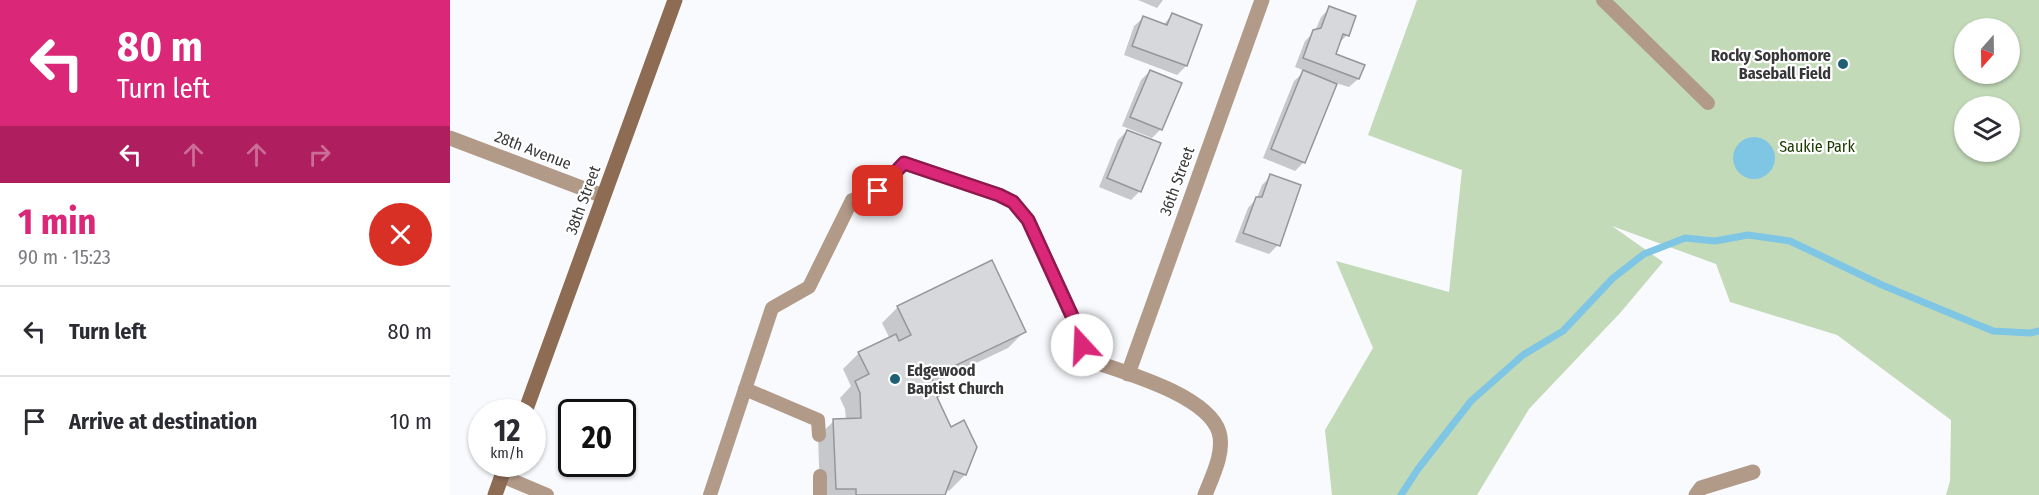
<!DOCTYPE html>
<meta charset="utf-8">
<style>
:root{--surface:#fff;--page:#f7f7f7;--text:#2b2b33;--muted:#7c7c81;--line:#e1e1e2;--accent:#db2777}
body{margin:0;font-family:"Fira Sans Condensed",sans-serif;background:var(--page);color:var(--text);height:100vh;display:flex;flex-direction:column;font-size:22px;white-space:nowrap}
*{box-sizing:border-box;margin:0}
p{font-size:20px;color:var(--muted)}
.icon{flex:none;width:33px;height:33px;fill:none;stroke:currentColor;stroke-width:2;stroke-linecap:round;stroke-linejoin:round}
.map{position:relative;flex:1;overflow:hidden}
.side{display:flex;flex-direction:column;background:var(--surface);width:450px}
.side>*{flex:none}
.banner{background:#db2777;color:#fff;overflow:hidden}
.needle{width:39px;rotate:200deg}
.controls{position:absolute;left:1504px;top:18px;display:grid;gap:12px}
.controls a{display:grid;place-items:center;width:66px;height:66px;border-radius:50%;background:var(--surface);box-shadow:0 2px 4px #0004;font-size:30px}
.speed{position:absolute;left:18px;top:399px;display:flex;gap:12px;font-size:30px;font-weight:700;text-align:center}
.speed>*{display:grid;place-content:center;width:78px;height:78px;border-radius:50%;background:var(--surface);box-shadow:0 2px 4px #0004;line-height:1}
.speed small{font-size:15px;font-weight:400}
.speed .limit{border:3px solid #111;border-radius:9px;background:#fff;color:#111}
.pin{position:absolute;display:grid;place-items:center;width:51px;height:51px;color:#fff;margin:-26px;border-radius:12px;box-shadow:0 3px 9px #0006}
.me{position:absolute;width:66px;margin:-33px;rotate:340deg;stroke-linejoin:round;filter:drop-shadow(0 0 4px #0008)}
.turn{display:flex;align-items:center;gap:21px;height:126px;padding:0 18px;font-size:27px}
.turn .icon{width:78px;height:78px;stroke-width:2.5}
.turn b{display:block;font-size:42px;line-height:51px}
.lanes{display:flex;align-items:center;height:57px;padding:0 18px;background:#0003;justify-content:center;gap:30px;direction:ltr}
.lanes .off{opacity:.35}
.round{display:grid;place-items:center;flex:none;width:63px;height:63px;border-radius:32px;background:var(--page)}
.overview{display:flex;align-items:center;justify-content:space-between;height:102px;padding:0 18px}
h1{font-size:36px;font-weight:700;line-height:45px;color:var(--accent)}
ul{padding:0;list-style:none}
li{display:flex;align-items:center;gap:18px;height:90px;padding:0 18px;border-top:2px solid var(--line)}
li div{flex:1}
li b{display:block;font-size:22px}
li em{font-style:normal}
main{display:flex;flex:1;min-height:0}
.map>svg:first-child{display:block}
.green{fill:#c3dab8;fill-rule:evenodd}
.water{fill:#7fc6e5}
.shadow{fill:#0003}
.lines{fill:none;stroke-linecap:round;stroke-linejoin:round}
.stream{stroke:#7fc6e5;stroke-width:7}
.building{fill:#d7d8dc;stroke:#96969a;stroke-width:1.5}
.lane{stroke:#b29a89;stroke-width:14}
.street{stroke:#b29a89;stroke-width:15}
.secondary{stroke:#8e6c54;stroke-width:15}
.route-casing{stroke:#8e194d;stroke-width:15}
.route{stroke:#db2777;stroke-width:10}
.poi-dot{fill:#1e5f74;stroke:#fff;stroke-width:2}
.labels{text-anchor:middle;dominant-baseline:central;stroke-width:4.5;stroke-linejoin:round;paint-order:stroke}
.poi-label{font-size:16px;font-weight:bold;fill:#373739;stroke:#fff;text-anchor:end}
.park-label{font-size:16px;fill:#193900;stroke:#fff}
.street-label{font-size:16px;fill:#373739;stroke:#fff}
</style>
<main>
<section class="side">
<div class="banner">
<div class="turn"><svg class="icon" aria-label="left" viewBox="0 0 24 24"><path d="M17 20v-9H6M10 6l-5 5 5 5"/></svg><div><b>80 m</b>Turn left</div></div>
<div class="lanes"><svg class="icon" aria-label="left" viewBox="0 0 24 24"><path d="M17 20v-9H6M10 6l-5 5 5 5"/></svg><svg class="icon off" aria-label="ahead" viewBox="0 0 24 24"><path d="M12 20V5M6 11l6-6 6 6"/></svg><svg class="icon off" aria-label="ahead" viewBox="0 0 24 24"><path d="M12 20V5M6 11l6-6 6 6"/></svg><svg class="icon off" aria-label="right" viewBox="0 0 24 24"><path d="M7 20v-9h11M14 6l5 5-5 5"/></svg></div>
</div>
<div class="overview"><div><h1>1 min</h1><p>90 m · 15:23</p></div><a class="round" style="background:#d93025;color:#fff"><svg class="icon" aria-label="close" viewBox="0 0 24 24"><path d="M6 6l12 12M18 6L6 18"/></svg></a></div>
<ul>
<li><svg class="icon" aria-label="left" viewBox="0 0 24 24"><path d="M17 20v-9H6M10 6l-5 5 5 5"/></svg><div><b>Turn left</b></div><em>80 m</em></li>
<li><svg class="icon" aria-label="arrive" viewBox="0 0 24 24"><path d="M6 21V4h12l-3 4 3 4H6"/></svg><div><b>Arrive at destination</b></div><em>10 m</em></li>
</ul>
</section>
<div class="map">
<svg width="1589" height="495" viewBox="0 0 1589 495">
<rect width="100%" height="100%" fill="#f9fafe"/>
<!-- green -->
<path class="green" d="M 967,0 L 1589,0 L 1589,495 L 1496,495 L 1500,481 L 1501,420 L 1387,335 L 1280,302 L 1266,264 L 1162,226 L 1213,262 L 1171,312 L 1079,409 L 1027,495 L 882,495 L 875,430 L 923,348 L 886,261 L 999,292 L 1012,170 L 918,135 ZM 1515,28 L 1560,28 L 1560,74 L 1515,74 ZM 1515,106 L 1560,106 L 1560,152 L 1515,152 Z"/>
<!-- water -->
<circle class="water" cx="1304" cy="158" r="21"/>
<!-- shadow -->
<g class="shadow">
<path d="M 688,0 L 713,0 L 707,8 Z"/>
<path d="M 880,8 L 897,35 L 888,44 L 884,55 L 908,79 L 899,87 L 886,83 L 854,162 L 845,171 L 813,158 L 844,81 L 855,71 L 845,67 L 855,41 L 865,31 L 871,17 Z"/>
<path d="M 722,15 L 750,25 L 736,66 L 727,75 L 674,55 L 684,26 L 693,18 L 713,25 Z"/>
<path d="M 700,71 L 711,129 L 702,138 L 672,126 L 691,80 Z"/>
<path d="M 677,131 L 690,191 L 681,200 L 649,187 L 668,140 Z"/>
<path d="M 821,176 L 828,245 L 819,254 L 785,242 L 798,208 L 807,198 L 812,185 Z"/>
<path d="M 448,307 L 574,332 L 558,348 L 482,384 L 485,398 L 515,475 L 499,491 L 496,489 L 494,495 L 370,495 L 368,436 L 384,421 L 396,420 L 395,409 L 390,398 L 401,386 L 393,369 L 409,353 L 440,339 L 432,323 Z"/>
</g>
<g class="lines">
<!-- stream -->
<path class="stream" d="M 951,495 L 968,469 L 1021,401 L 1073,355 L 1113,331 L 1163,278 L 1194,254 L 1235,238 L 1265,241 L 1298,235 L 1340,241 L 1432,285 L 1543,331 L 1580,333 L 1589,331"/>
</g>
<!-- building -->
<g class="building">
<path d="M 879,6 L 906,16 L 899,36 L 893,34 L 886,54 L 915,65 L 909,79 L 853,58 L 863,30 L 871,28 Z"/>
<path d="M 722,13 L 752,25 L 737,66 L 682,46 L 693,16 L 717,25 Z"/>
<path d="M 700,70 L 732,83 L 712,130 L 680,117 Z"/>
<path d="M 853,70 L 887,84 L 855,163 L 821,149 Z"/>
<path d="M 677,130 L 711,143 L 691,192 L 657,178 Z"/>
<path d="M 820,174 L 851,185 L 830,246 L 793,233 L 806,197 L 812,197 Z"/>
<path d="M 542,260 L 576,332 L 481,377 L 489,396 L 487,397 L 501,427 L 514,420 L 527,447 L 516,475 L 504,471 L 495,495 L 406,495 L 406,489 L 386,489 L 383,419 L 411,418 L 410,393 L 405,381 L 419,374 L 408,352 L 446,334 L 449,341 L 461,335 L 447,306 Z"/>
</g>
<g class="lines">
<!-- lane -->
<g class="lane">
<path d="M 1153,0 L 1258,103"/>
<path d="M 295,389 L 368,420 L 369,435"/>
<path d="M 52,476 L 97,495"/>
<path d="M 260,495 L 322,308 L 359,287 L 402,200 L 428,191 L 454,163 L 549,195 L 563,202 L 578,220 L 628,329 L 632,345 L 642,361"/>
<path d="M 370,495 L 370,476"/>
</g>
<!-- street -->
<g class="street">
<path d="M 0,138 L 153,196"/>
<path d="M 642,361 C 676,373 757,395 769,432 C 775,452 762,477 755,495"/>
<path d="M 678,374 L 812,0"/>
<path d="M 1246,495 L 1251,488 L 1303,472"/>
</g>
<!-- secondary -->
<g class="secondary">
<path d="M 75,412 L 225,0"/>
<path d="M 45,495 L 56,464"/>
</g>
</g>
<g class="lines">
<!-- route casing -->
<g class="route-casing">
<path id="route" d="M 428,191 L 454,163 L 549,195 L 563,202 L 578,220 L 628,329 L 632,345"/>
</g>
<!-- route -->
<use href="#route" class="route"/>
</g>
<!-- markers -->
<g class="poi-dot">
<circle cx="1393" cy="64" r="6"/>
<circle cx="445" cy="379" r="6"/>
</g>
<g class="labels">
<!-- poi labels -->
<g class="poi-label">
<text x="1381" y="55">Rocky Sophomore<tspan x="1381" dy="18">Baseball Field</tspan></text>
<text x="457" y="370" text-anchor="start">Edgewood<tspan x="457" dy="18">Baptist Church</tspan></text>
</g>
<!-- park labels -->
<g class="park-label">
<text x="1367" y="146">Saukie Park</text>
</g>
<!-- street labels -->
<g class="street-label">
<text transform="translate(83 150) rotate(21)">28th Avenue</text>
<text transform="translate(727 181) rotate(-70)">36th Street</text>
<text transform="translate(133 200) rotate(-70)">38th Street</text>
</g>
</g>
</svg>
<div class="controls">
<a><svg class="needle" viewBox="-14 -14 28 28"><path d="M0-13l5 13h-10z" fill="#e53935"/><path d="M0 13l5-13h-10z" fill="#7c7c81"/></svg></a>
<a><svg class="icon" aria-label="layers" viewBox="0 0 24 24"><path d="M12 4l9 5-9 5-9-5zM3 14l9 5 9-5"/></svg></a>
</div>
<div class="speed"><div>12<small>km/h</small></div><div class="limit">20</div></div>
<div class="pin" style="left:428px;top:191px;background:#d93025"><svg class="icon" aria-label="arrive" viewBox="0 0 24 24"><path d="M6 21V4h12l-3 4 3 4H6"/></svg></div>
<svg class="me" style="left:632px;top:345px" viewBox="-20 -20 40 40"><circle r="19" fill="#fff"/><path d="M0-13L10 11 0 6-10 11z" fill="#db2777"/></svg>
</div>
</main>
